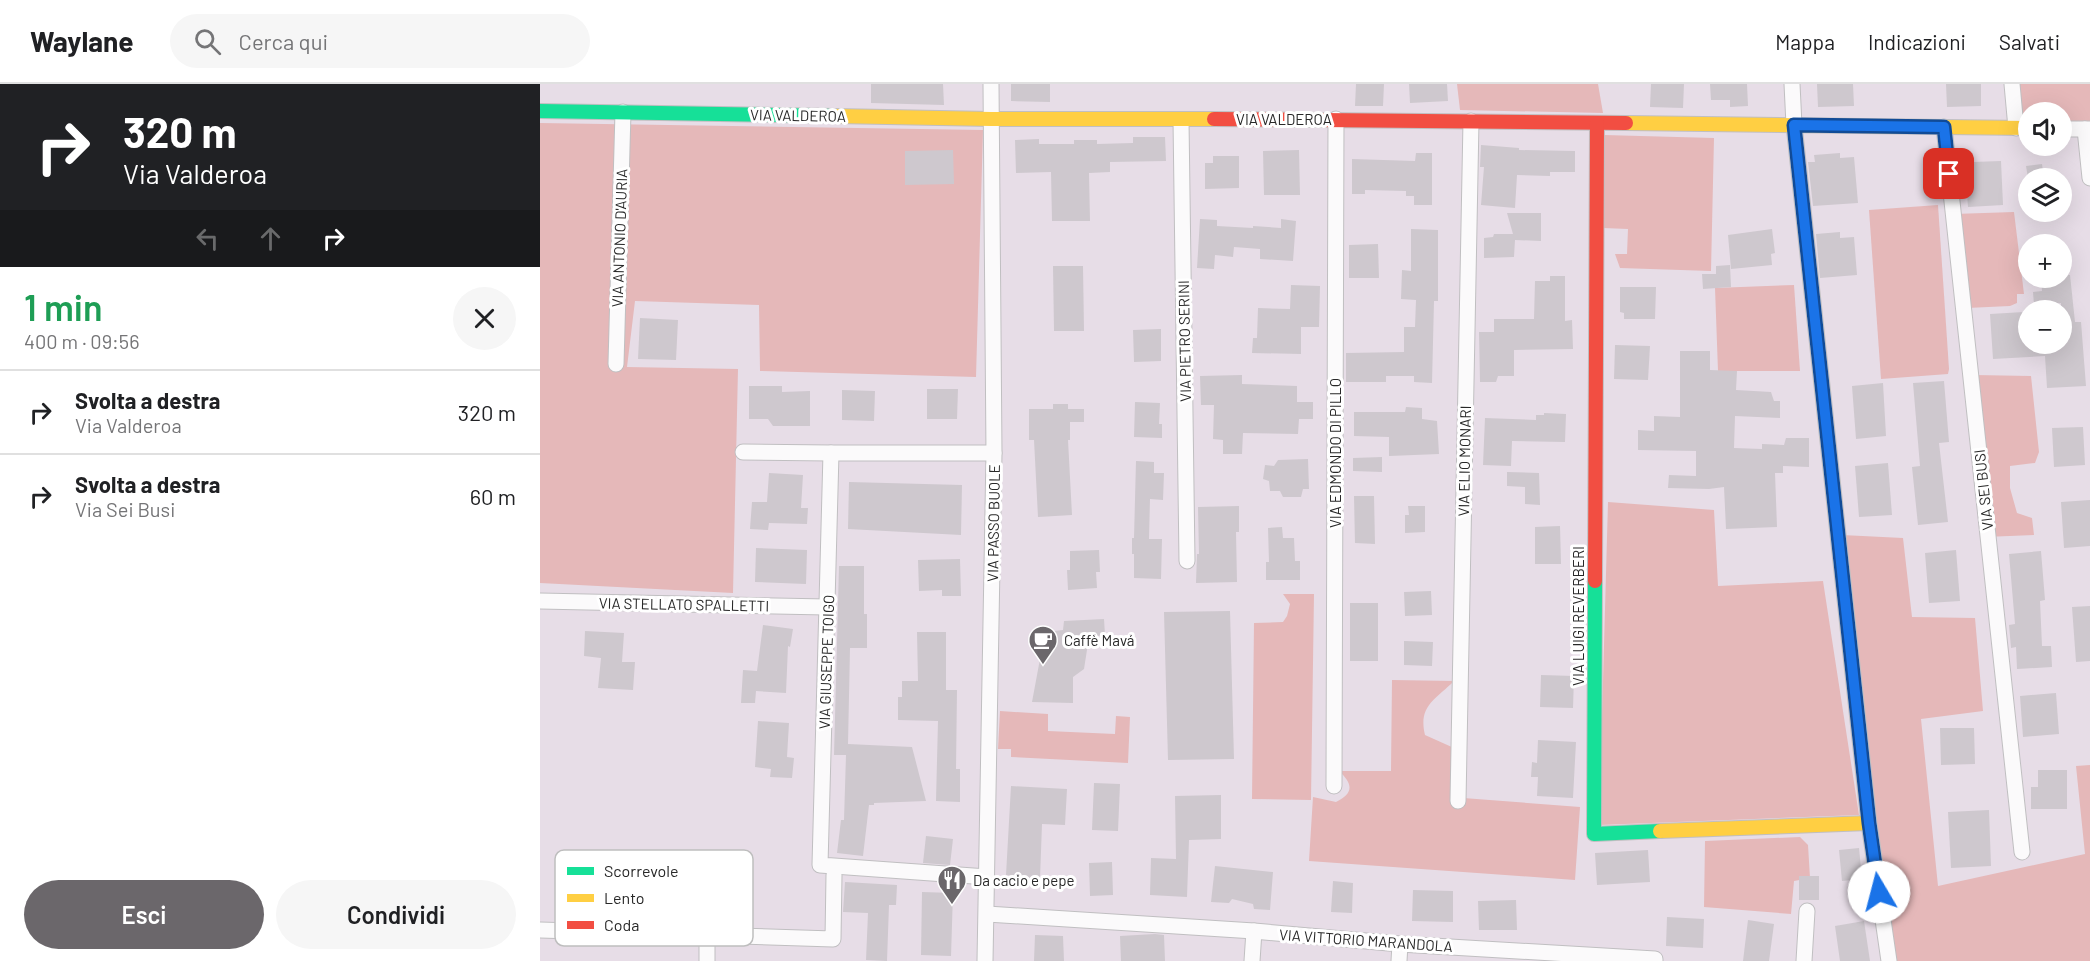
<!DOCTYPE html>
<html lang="it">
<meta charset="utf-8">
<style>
:root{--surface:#fff;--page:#f6f6f6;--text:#202124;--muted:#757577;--line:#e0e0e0;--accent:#6b676b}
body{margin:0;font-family:Barlow,sans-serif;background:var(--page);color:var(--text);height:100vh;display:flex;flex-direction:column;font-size:22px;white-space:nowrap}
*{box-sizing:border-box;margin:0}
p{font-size:20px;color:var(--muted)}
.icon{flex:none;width:33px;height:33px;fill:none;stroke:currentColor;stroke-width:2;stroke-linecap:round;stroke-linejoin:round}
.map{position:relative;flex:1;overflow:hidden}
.panel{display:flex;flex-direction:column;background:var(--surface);width:540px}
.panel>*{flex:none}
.hud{background:#202124;color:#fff;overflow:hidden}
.fabs{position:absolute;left:1478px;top:18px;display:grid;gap:12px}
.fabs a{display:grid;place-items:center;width:54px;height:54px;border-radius:50%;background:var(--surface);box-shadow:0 6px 24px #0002;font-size:30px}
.pin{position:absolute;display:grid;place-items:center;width:51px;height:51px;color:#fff;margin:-26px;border-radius:12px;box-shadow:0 3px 9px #0006}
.me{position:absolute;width:66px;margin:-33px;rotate:352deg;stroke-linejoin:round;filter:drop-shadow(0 0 4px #0008)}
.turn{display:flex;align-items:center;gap:21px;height:126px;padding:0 24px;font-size:27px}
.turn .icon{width:78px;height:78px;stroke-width:2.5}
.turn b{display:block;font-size:42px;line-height:51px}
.lanes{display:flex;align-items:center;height:57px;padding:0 24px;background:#0003;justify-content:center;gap:30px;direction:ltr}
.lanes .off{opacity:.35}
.round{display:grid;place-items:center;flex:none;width:63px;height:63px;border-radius:32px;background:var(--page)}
.overview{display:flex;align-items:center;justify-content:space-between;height:102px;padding:0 24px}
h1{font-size:36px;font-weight:600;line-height:45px;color:#1e9e55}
.button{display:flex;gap:12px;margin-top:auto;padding:12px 24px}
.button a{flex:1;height:69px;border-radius:36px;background:var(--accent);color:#fff;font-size:24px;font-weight:600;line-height:69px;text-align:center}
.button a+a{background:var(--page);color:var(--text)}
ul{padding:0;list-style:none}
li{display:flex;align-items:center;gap:18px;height:84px;padding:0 24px;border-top:2px solid var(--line)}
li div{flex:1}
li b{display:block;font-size:22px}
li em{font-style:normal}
header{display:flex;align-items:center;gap:36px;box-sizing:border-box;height:84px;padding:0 30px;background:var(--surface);border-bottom:2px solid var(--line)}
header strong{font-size:28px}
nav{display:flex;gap:33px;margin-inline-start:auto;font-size:21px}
.search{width:420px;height:54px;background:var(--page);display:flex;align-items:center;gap:15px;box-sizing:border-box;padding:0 21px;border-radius:33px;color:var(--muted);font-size:22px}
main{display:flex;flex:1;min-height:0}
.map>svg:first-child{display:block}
.green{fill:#e5b8b9}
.building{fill:#cec8ce}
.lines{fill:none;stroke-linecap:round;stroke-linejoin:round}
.street-casing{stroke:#c0bfc1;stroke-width:17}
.fast-casing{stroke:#c0bfc1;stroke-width:16}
.slow-casing{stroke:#c0bfc1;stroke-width:16}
.jam-casing{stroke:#c0bfc1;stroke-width:16}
.street{stroke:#fbfafb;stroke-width:15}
.fast{stroke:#16e098;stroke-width:14}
.slow{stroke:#ffcf43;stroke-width:14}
.jam{stroke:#f24e42;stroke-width:14}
.route-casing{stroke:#114b97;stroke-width:15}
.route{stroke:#1a73e8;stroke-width:10}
.labels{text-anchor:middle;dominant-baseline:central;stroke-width:6;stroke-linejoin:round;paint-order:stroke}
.street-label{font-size:15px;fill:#282828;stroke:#fff}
.poi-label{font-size:15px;fill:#282828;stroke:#fff;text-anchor:start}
.key{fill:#fff;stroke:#bebebe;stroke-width:1.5}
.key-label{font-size:16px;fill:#282828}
</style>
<header>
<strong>Waylane</strong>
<div class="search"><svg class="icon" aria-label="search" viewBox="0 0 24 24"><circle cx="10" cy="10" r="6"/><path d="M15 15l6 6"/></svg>Cerca qui</div>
<nav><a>Mappa</a><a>Indicazioni</a><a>Salvati</a></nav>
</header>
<main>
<section class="panel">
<div class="hud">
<div class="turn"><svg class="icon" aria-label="right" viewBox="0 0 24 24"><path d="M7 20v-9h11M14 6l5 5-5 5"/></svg><div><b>320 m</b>Via Valderoa</div></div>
<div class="lanes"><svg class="icon off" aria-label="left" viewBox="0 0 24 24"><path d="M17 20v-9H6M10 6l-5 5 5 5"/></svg><svg class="icon off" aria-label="ahead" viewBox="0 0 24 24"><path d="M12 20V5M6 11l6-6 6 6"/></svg><svg class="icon" aria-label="right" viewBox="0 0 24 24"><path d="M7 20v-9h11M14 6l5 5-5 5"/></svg></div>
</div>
<div class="overview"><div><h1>1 min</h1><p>400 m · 09:56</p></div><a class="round"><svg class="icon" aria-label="close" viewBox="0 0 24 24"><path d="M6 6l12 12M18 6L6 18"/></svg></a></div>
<ul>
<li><svg class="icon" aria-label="right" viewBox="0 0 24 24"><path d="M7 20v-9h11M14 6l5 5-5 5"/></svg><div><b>Svolta a destra</b><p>Via Valderoa</p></div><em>320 m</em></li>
<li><svg class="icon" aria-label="right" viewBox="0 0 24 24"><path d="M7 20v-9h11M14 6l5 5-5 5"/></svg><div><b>Svolta a destra</b><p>Via Sei Busi</p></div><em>60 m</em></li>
</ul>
<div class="button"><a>Esci</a><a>Condividi</a></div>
</section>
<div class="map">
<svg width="1550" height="877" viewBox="0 0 1550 877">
<rect width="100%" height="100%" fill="#e7dde7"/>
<!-- green -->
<g class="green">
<path d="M 917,0 L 1058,0 L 1063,29 L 920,26 Z"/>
<path d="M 1474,0 L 1550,0 L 1550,42 L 1521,42 L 1521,28 L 1488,28 L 1488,42 L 1478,43 Z"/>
<path d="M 0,39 L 443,46 L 436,293 L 220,287 L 219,221 L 95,217 L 87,283 L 198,285 L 193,509 L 0,499 Z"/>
<path d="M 1064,51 L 1174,54 L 1171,187 L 1080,184 L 1075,170 L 1087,170 L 1088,145 L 1063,144 Z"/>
<path d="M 1398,121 L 1409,285 L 1408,290 L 1341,295 L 1329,126 Z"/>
<path d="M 1474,128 L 1484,210 L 1477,210 L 1477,219 L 1470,222 L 1427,224 L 1414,130 Z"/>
<path d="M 1254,201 L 1260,287 L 1178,287 L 1175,204 Z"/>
<path d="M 1434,291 L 1491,292 L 1499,368 L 1495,379 L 1470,382 L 1470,404 L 1477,429 L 1492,434 L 1494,451 L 1445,453 Z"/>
<path d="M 1068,418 L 1174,426 L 1178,502 L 1283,497 L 1319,731 L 1059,741 Z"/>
<path d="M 1302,451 L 1363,454 L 1372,533 L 1435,534 L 1443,627 L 1381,635 L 1398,802 L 1545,770 L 1536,682 L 1550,681 L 1550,877 L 1356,877 L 1311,550 Z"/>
<path d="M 743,510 L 774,510 L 771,716 L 712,715 L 714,539 L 743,538 L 747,532 L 750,520 Z"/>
<path d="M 852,596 L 914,597 C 895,616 878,622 885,651 L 914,664 L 910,713 L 1040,723 L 1035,796 L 769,777 L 773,713 L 796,718 C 814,709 813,700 799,687 L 851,687 Z"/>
<path d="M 460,627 L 508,630 L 508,647 L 575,650 L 576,632 L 590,633 L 588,679 L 471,673 L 471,665 L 458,665 Z"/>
<path d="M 1260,753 L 1268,761 L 1270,794 L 1254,797 L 1251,830 L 1164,823 L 1165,757 Z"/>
</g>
<!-- building -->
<g class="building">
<path d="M 331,0 L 403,0 L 404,21 L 331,19 Z"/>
<path d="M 471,0 L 510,0 L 510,18 L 471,17 Z"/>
<path d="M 816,0 L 844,0 L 843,22 L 815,22 Z"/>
<path d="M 869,0 L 907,0 L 908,17 L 870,19 Z"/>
<path d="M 1111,0 L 1144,0 L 1143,24 L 1110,23 Z"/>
<path d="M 1170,0 L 1207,0 L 1208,22 L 1190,23 L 1190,16 L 1171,16 Z"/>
<path d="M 1277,0 L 1313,0 L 1314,22 L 1278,23 Z"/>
<path d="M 1406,0 L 1441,0 L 1441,22 L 1407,23 Z"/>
<path d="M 593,53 L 625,53 L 626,77 L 570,78 L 570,88 L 549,89 L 550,137 L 512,137 L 511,88 L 476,89 L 475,56 L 499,55 L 499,60 L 534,60 L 534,56 L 557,56 L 557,60 L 593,59 Z"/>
<path d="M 941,61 L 979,64 L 979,66 L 1035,67 L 1035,88 L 1010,88 L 1010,92 L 977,91 L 975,124 L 941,121 L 944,83 L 940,83 Z"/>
<path d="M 413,66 L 414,100 L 365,101 L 365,67 Z"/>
<path d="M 759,66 L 760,111 L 724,111 L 723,67 Z"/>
<path d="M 876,69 L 892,69 L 892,121 L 874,121 L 874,112 L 866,112 L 866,107 L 825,106 L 825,110 L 812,110 L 812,75 L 875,77 Z"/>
<path d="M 1300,69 L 1300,74 L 1314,73 L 1318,119 L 1273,122 L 1268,78 L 1275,78 L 1274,71 Z"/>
<path d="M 673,72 L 699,72 L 699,104 L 665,105 L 665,79 L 673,79 Z"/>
<path d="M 1461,77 L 1463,121 L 1428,123 L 1426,97 L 1431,96 L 1430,84 L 1434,83 L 1433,78 Z"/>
<path d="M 1502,80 L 1504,94 L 1488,94 L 1486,82 Z"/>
<path d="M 967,129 L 1001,129 L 1001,157 L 975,156 L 974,173 L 944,174 L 944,154 L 953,153 L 954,150 L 973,150 Z"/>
<path d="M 660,135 L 677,136 L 677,142 L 713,144 L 713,142 L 741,144 L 741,135 L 756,137 L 753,177 L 720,175 L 720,165 L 694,163 L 693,173 L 675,171 L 674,185 L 657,184 Z"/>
<path d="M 871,145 L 898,146 L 898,217 L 894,217 L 892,299 L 874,298 L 874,292 L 846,292 L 846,298 L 806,298 L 806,269 L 864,268 L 864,243 L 875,243 L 876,216 L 861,215 L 862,186 L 871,187 Z"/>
<path d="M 1232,145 L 1235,169 L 1231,170 L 1232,181 L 1191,185 L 1188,151 Z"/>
<path d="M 1300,148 L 1300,154 L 1314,153 L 1317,191 L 1280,194 L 1276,150 Z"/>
<path d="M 838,160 L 839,194 L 809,194 L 809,161 Z"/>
<path d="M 1190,181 L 1191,203 L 1163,205 L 1162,190 L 1176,190 L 1176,182 Z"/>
<path d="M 513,182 L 543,182 L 544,247 L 514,247 Z"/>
<path d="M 1521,191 L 1530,191 L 1535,238 L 1541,238 L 1546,302 L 1507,304 L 1505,272 L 1453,275 L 1450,230 L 1484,228 L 1486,260 L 1521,260 L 1521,219 L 1494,221 L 1493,208 L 1502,207 L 1501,194 L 1521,194 Z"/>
<path d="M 1010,192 L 1025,192 L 1025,237 L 1032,236 L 1033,265 L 974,266 L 974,292 L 958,292 L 956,298 L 940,298 L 939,248 L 954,248 L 954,235 L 994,235 L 995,197 L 1010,197 Z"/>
<path d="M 751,201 L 780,202 L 779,243 L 761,243 L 761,270 L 712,269 L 713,254 L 717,254 L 718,224 L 750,225 Z"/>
<path d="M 1080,203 L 1116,203 L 1115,235 L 1084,235 L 1084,229 L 1080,228 Z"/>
<path d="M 100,234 L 138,236 L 136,276 L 98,275 Z"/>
<path d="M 621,245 L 621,277 L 594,278 L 593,246 Z"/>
<path d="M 1075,261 L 1110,262 L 1108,296 L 1074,295 Z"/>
<path d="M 1140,267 L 1170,267 L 1170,286 L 1197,287 L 1196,306 L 1231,308 L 1234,317 L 1240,317 L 1240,334 L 1195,332 L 1194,364 L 1222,365 L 1222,360 L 1244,361 L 1246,354 L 1269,354 L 1269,383 L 1243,382 L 1243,389 L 1235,389 L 1237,443 L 1186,445 L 1184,403 L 1169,405 L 1128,404 L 1129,391 L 1156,392 L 1156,367 L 1098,366 L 1098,346 L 1114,347 L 1114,332 L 1140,333 Z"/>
<path d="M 702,291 L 702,300 L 757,302 L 757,318 L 773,318 L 773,335 L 759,335 L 758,350 L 703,349 L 702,370 L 683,370 L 683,356 L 673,355 L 674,321 L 661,321 L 660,292 Z"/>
<path d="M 1404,297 L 1409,358 L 1399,359 L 1408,438 L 1378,441 L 1372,383 L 1380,382 L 1373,299 Z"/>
<path d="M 1343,299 L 1346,352 L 1316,355 L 1312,302 Z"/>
<path d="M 209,302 L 242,302 L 242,308 L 270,307 L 270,342 L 233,342 L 228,335 L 209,335 Z"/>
<path d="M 387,305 L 418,305 L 417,335 L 387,335 Z"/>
<path d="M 302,306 L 335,307 L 334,337 L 302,336 Z"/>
<path d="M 595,318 L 620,319 L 619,340 L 622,340 L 622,354 L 594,353 Z"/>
<path d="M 513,320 L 528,320 L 528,325 L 544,325 L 544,338 L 530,338 L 530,356 L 528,356 L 532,431 L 498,433 L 494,356 L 489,356 L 489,325 L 513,325 Z"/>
<path d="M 866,323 L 882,324 L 882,335 L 897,337 L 899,370 L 849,372 L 849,353 L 814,352 L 814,328 L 865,328 Z"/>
<path d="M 1004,329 L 1026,330 L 1025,358 L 972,357 L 971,382 L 943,381 L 945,334 L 996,336 L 996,331 L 1004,331 Z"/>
<path d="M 1543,343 L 1545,381 L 1514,383 L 1512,344 Z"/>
<path d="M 842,373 L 842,388 L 813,387 L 813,374 Z"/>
<path d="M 768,375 L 769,405 L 763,405 L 761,413 L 743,413 L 740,407 L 730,407 L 729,397 L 723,395 L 725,381 L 734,382 L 738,376 Z"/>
<path d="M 596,377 L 614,378 L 614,389 L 624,389 L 623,416 L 610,415 L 609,455 L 622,455 L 621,495 L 594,494 L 594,470 L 592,470 L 592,454 L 594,454 Z"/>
<path d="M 1348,379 L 1352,431 L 1319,433 L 1315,382 Z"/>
<path d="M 967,388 L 999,389 L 1000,421 L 985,420 L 985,403 L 967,402 Z"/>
<path d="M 229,389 L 263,391 L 261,424 L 268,424 L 267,440 L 229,439 L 228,446 L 210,445 L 212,418 L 227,418 Z"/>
<path d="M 309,398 L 422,401 L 421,451 L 308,445 Z"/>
<path d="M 814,412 L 834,412 L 835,460 L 815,459 Z"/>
<path d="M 1550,416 L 1550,462 L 1524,464 L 1521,418 Z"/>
<path d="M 699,422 L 699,448 L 696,448 L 697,498 L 656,499 L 657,470 L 659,470 L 658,423 Z"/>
<path d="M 868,422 L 885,422 L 885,448 L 865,449 L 865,431 L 869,431 Z"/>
<path d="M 1020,442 L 1021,480 L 995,480 L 995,443 Z"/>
<path d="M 742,443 L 743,454 L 754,454 L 755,477 L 760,477 L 760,496 L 726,496 L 726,478 L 729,478 L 728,444 Z"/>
<path d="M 216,464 L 267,466 L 266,500 L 215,498 Z"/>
<path d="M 559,466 L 560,488 L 556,488 L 557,504 L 528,506 L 527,486 L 530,486 L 530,467 Z"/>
<path d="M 1416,466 L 1420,517 L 1389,519 L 1385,469 Z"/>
<path d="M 1501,467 L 1505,516 L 1500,517 L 1502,562 L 1511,562 L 1512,583 L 1477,585 L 1476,563 L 1471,564 L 1469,541 L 1475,540 L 1469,470 Z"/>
<path d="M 420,475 L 421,512 L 402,512 L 402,506 L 379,507 L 378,476 Z"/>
<path d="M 299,482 L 324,482 L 324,530 L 327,530 L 327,564 L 310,564 L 308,660 L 372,663 L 386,717 L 334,719 L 334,721 L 329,721 L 323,772 L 297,769 L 301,736 L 304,736 L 306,671 L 294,671 Z"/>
<path d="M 891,507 L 892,531 L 865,532 L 864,508 Z"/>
<rect x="810" y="519" width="28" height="58"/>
<path d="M 1550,522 L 1550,577 L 1536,578 L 1532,523 Z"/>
<path d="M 690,527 L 694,675 L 628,676 L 624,528 Z"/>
<path d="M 564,535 L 565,551 L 549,553 L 544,585 L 533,593 L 533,619 L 492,618 L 505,548 L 523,546 L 524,537 Z"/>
<path d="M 223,541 L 253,545 L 250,563 L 248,562 L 246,609 L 216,607 L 215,619 L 201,619 L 203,586 L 217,587 Z"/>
<path d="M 45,547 L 84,549 L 82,578 L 95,578 L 93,606 L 58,604 L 61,574 L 44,572 Z"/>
<path d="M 377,548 L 406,548 L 406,606 L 417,606 L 416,685 L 420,685 L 420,718 L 396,717 L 398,637 L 358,636 L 358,613 L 362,613 L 362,597 L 378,597 Z"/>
<path d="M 864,557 L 893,558 L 892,582 L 864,581 Z"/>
<path d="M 1001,591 L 1034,592 L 1033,624 L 1000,623 Z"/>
<path d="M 1516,609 L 1519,650 L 1483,653 L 1480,612 Z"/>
<path d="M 218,637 L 249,639 L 247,673 L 254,674 L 252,694 L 230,693 L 231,685 L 215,683 Z"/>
<path d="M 1400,644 L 1434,644 L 1435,680 L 1401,681 Z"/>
<path d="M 998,656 L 1036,658 L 1033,714 L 997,712 L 998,693 L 991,693 L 992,678 L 997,679 Z"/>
<path d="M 1498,686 L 1527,686 L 1527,725 L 1491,725 L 1491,703 L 1498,703 Z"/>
<path d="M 554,699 L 580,700 L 578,747 L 552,746 Z"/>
<path d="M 471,702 L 527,705 L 525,741 L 502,740 L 500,795 L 466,791 Z"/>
<path d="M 681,711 L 681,755 L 649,756 L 647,813 L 610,811 L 611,774 L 636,775 L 635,712 Z"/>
<path d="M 1449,726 L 1451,782 L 1411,784 L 1408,728 Z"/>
<path d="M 386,752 L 413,755 L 410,781 L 383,779 Z"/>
<path d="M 1319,764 L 1322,795 L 1302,797 L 1299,766 Z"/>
<path d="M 1108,766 L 1110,798 L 1057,801 L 1055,769 Z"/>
<path d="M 572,778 L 573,811 L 550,812 L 549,779 Z"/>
<path d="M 675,782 L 733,788 L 730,826 L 714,825 L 713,820 L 692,815 L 689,819 L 671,818 Z"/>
<rect x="1259" y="792" width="20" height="24"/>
<path d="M 793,797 L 813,799 L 812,829 L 791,828 Z"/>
<path d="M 305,798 L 357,801 L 356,821 L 349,821 L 347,877 L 326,876 L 328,829 L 303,828 Z"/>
<path d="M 873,806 L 913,807 L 913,838 L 872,837 Z"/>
<path d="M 382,808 L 413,809 L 411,872 L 381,871 Z"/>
<path d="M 976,816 L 977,846 L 939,846 L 938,817 Z"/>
<path d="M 1127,833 L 1164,835 L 1163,864 L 1126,862 Z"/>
<path d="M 1208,836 L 1234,840 L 1229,877 L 1203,877 Z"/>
<path d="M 1324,837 L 1330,877 L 1300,877 L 1295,842 Z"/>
<path d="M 615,850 L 624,851 L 625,877 L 581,877 L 580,852 Z"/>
<path d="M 495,851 L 523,852 L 524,877 L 494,877 Z"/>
</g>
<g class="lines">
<!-- street casing -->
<g class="street-casing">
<g id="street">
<path d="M 1252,0 L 1254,41 L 1329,739 L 1349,877"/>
<path d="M 1472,0 L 1476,44"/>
<path d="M 641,36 L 647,477"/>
<path d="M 1404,43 L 1482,768"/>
<path d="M 1521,45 L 1550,45"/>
<path d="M 1545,45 L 1550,94"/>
<path d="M 76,280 L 83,28"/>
<path d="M 203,368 L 291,369"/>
<path d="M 0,517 L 287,523"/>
<path d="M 794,702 L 796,35"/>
<path d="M 918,717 L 931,37"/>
<path d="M 447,793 L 280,781 L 291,369 L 454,369"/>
<path d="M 447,830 L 714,847 L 860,860 L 1115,875 L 1115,877"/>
<path d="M 0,846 L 167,851"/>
<path d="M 62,848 L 64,777"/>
<path d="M 167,877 L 167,851 L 293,855 L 294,791"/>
<path d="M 445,877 L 454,369 L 451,0"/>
<path d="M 712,877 L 714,847"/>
<path d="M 859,877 L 860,860"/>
<path d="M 1264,877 L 1267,827"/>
</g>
</g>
<!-- fast casing -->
<g class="fast-casing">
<g id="fast">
<path d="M 0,27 L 295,32"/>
<path d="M 1055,497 L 1054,750 L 1120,747"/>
</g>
</g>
<!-- slow casing -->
<g class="slow-casing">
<g id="slow">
<path d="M 295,32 L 451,35 L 674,35"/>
<path d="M 1086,39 L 1488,44"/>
<path d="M 1120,747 L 1329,739"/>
</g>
</g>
<!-- jam casing -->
<g class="jam-casing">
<g id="jam">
<path d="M 674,35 L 1086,39"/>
<path d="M 1055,497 L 1057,39"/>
</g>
</g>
<!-- street -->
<use href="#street" class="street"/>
<!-- fast -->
<use href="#fast" class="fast"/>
<!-- slow -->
<use href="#slow" class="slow"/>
<!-- jam -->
<use href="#jam" class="jam"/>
</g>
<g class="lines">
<!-- route casing -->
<g class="route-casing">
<path id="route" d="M 1339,808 L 1329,739 L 1254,41 L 1404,43 L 1409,90"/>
</g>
<!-- route -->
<use href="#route" class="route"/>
</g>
<!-- icons -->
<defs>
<g id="cafe-pin" transform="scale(1.5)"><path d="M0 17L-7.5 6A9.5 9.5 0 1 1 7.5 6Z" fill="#6b676b" stroke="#fff"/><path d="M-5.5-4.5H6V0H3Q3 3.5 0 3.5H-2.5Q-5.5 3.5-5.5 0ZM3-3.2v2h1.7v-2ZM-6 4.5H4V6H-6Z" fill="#fff"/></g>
<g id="restaurant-pin" transform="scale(1.5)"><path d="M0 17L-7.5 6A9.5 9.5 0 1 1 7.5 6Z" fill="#6b676b" stroke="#fff"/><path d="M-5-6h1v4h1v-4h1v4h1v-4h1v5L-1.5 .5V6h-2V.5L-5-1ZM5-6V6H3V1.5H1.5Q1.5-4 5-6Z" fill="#fff"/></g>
</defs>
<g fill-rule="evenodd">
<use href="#cafe-pin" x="503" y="556"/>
<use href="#restaurant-pin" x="412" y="796"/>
</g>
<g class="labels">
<!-- street labels -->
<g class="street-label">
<text transform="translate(258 31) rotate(1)">VIA VALDEROA</text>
<text x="744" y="35">VIA VALDEROA</text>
<text transform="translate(79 154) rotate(-88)">VIA ANTONIO D'AURIA</text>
<text transform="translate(644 257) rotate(-91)">VIA PIETRO SERINI</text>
<text transform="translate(795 369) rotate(-90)">VIA EDMONDO DI PILLO</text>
<text transform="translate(924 377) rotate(-89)">VIA ELIO MONARI</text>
<text transform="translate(1443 406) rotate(-96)">VIA SEI BUSI</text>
<text transform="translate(453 439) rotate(-89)">VIA PASSO BUOLE</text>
<text transform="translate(144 520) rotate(1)">VIA STELLATO SPALLETTI</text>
<text transform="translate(1038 532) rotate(-90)">VIA LUIGI REVERBERI</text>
<text transform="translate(286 578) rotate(-88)">VIA GIUSEPPE TOIGO</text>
<text transform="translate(826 856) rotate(4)">VIA VITTORIO MARANDOLA</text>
</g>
<!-- poi labels -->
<g class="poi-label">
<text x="524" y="556">Caffè Mavá</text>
<text x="433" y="796">Da cacio e pepe</text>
</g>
</g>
<!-- legend -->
<rect x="15" y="766" width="198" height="96" rx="9" class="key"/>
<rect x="27" y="783" width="27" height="8" fill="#16e098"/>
<rect x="27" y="810" width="27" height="8" fill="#ffcf43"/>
<rect x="27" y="837" width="27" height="8" fill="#f24e42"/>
<g class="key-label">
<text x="64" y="793">Scorrevole</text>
<text x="64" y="820">Lento</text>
<text x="64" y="847">Coda</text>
</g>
</svg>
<div class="fabs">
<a><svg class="icon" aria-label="sound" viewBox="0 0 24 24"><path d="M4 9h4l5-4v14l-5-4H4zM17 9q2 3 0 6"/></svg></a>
<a><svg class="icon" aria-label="layers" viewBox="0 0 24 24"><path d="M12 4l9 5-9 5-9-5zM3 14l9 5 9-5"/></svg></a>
<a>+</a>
<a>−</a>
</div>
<div class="pin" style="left:1409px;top:90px;background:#d93025"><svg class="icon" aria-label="arrive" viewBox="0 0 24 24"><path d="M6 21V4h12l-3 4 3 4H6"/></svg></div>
<svg class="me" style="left:1339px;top:808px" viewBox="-20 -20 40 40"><circle r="19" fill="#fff"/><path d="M0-13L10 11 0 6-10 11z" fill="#1a73e8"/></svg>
</div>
</main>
